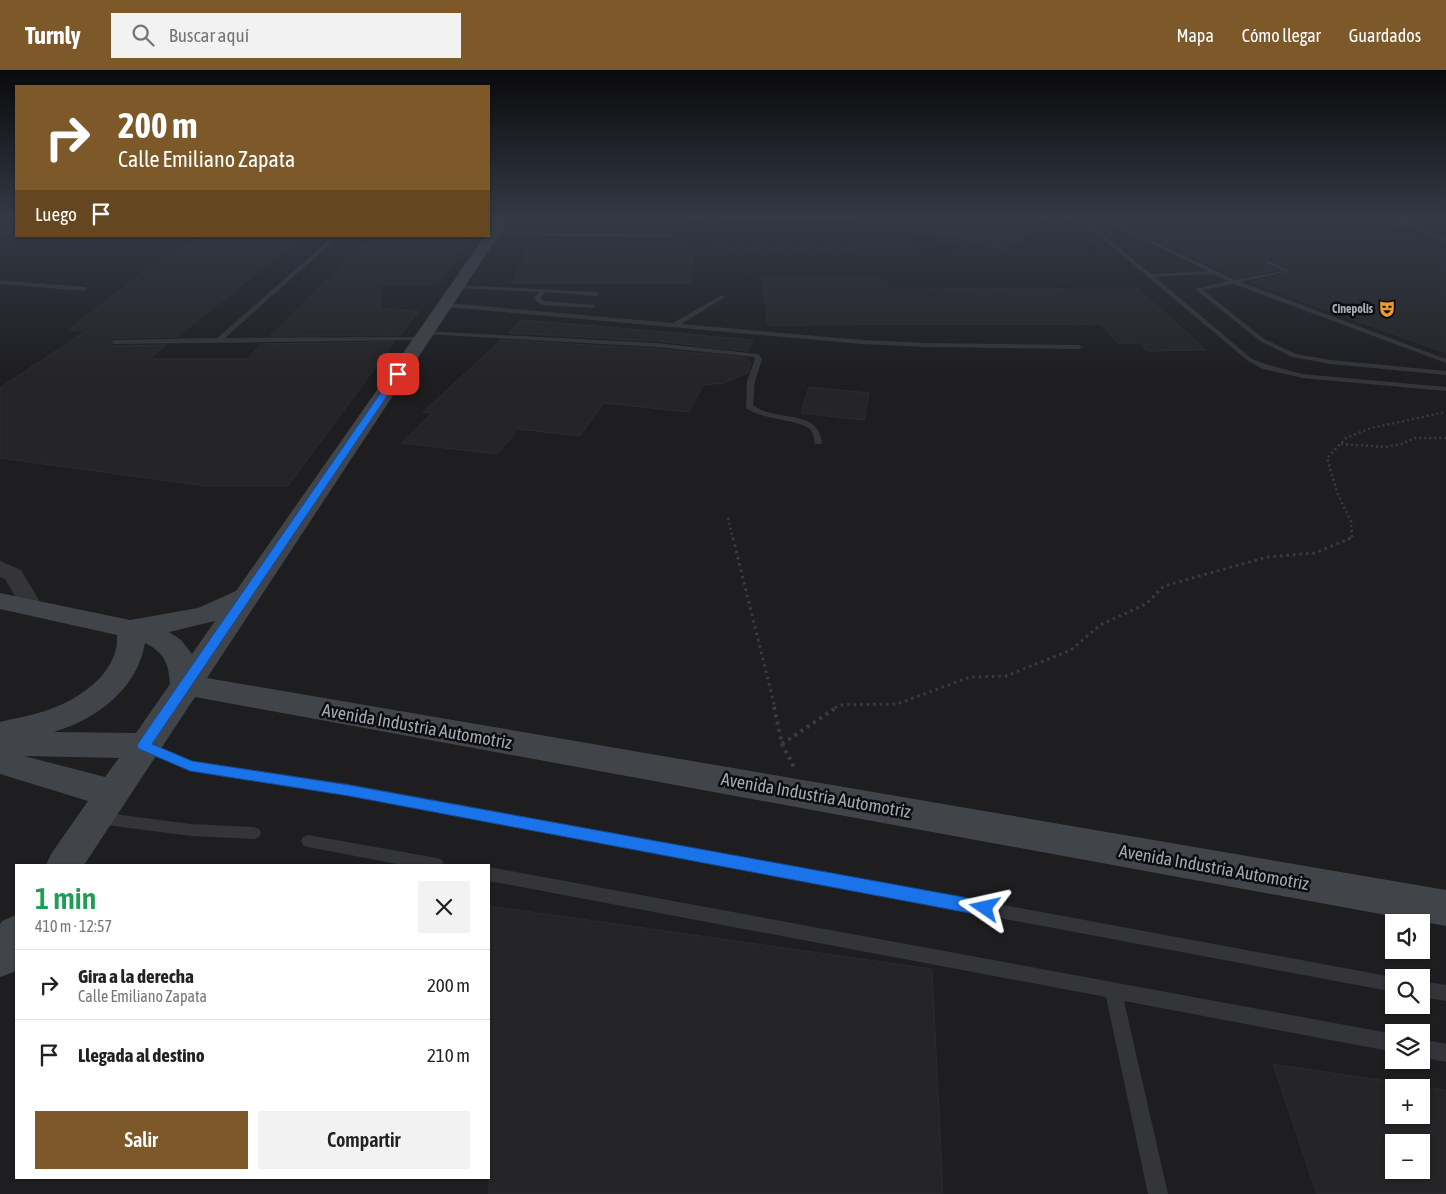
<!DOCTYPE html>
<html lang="es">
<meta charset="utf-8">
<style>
:root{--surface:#fff;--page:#f2f2f2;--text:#222;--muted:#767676;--line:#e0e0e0;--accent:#7d5829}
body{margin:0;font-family:"Asap Condensed",sans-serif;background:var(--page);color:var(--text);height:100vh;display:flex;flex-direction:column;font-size:19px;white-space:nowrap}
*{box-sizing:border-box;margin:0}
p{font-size:16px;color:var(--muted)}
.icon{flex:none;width:28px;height:28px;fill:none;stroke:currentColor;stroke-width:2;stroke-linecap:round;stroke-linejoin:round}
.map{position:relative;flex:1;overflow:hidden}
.side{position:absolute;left:15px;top:794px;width:475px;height:315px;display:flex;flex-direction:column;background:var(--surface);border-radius:0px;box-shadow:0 1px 4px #0004}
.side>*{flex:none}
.top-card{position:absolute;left:15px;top:15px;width:475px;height:152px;border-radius:0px;box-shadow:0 1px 4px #0004;background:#7d5829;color:#fff;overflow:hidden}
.fabs{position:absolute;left:1385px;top:844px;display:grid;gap:10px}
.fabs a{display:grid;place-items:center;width:45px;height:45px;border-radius:0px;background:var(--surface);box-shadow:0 1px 4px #0004;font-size:25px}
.pin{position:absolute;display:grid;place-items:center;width:42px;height:42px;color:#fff;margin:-21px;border-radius:10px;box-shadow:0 2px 8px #0006}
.me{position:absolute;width:55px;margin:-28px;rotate:281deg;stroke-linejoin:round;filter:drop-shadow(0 0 4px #0008)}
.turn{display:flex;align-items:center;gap:18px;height:105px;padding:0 20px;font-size:22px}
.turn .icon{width:65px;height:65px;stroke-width:2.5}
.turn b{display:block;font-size:35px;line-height:42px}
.then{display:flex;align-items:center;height:48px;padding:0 20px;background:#0003;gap:10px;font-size:19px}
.round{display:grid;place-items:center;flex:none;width:52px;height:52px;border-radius:0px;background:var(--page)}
.headline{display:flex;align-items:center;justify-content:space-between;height:85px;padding:0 20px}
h1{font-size:30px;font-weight:600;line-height:38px;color:#1e9e55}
.cta{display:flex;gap:10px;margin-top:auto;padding:10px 20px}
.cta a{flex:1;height:58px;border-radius:0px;background:var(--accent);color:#fff;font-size:20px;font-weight:600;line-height:58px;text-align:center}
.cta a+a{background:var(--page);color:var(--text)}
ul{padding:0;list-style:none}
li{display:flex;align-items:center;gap:15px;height:70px;padding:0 20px;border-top:1px solid var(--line)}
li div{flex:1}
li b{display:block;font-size:19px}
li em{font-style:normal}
header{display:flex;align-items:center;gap:30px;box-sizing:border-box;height:70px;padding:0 25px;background:var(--accent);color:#fff}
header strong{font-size:24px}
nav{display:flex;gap:28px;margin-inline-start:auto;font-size:18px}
.search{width:350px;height:45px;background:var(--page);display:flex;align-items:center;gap:12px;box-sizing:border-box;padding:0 18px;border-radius:0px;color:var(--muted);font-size:19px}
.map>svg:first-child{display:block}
.built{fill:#1e1e21;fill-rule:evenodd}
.green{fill:#191e19}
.building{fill:#252528;stroke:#2c2c30;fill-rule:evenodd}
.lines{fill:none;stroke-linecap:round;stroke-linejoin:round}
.path-far3{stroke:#393c40;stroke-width:1;stroke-dasharray:1 2;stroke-linecap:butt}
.path-far2{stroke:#393c40;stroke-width:2.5;stroke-dasharray:2 3;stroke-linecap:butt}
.path-far1{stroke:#393c40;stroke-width:3;stroke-dasharray:2.5 4;stroke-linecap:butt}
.path{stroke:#393c40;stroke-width:4;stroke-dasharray:3 4.5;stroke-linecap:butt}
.lane{fill:#333539;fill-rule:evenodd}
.street{fill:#333539;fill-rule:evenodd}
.secondary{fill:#414449;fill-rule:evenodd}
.route{fill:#1a73e8;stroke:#114b97}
.labels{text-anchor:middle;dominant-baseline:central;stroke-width:5;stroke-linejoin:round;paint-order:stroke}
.far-poi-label{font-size:12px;font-weight:bold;fill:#a4aab4;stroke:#0d0d0f;text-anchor:end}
.near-street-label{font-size:18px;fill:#a4aab4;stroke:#0d0d0f}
</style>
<header>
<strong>Turnly</strong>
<div class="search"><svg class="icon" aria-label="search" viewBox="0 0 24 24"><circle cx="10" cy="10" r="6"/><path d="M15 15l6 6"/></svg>Buscar aquí</div>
<nav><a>Mapa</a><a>Cómo llegar</a><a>Guardados</a></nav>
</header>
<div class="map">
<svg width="1446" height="1124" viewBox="0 0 1446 1124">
<rect width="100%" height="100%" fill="#121214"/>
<!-- built -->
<path class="built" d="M 0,148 L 16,148 L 16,166 L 489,166 L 489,148 L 1446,148 L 1446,1124 L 0,1124 ZM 16,795 L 489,795 L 489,1108 L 16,1108 ZM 1394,852 L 1421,852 L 1421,880 L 1394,880 ZM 1394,908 L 1421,908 L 1421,935 L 1394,935 ZM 1394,962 L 1421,962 L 1421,990 L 1394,990 ZM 1394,1018 L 1421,1018 L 1421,1045 L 1394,1045 ZM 1394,1072 L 1421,1072 L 1421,1100 L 1394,1100 Z"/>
<!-- green -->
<g class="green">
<path d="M 706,148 L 709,178 L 693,179 L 690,149 Z"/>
<path d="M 721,148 L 860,148 L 870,172 L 854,176 L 738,176 L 721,171 Z"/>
<path d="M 1044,148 L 1065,148 L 1101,182 L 1037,180 L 1070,156 Z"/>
<path d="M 1043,151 L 1063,157 L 1052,164 L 1047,164 L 1050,165 L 1029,181 L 921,182 L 914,168 L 931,169 L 930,171 L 972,179 L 977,178 L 1002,180 L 978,174 L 1012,180 L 1037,163 L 1047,160 L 1048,157 L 1036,153 Z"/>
</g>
<!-- building -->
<g class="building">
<path d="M 911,148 L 1010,148 L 1039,157 L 1006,179 L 972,173 L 978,168 L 911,162 Z"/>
<path d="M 1110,148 L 1326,148 L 1332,152 L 1343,150 L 1367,151 L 1446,181 L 1446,283 L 1250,212 L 1294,202 L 1293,199 L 1270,189 L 1264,190 L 1262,193 L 1277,200 L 1238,208 Z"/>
<path d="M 200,166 L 303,166 L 177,267 L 114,268 L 109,271 L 110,274 L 114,276 L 166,275 L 149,289 L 247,289 L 262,274 L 394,272 L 288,416 L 205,416 L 0,388 L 0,318 L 87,260 L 68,260 L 149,198 Z"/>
<path d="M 372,166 L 472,166 L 438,214 L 381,214 L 380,238 L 419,241 L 400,265 L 270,266 Z"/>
<path d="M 693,181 L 691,213 L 511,213 L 528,182 Z"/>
<path d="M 762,208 L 884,208 L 889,219 L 1137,218 L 1206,280 L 1147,281 L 1139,273 L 1118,273 L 1101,254 L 768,255 Z"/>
<path d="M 522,250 L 596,256 L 753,270 L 748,281 L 656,271 L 508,263 Z"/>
<path d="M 501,270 L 656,279 L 747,288 L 751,293 L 748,303 L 724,313 L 703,315 L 689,342 L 604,333 L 580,366 L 518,359 L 497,384 L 401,373 L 432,343 L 423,342 Z"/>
<path d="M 809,317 L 869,323 L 864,350 L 801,343 Z"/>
<path d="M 489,836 L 932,899 L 943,1124 L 489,1124 Z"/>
<path d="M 1273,994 L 1446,1020 L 1446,1124 L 1317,1124 ZM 1394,1018 L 1421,1018 L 1421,1045 L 1394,1045 ZM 1394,1072 L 1421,1072 L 1421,1100 L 1394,1100 Z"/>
</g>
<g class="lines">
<!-- path-far3 -->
<g class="path-far3">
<path d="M 715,148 L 716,170 L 737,181 L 750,207"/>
<path d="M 895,148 L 903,162 L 916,164"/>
<path d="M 732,178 L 858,178 L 874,172 L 862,148"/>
</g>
<!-- path-far2 -->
<g class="path-far2">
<path d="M 1341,374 L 1385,377 L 1402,374 L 1414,368 L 1446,368"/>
<path d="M 728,448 L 733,469"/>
<path d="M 1348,469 L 1352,468 L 1351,452 L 1337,422 L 1327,388 L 1346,368 L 1371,358 L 1446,342"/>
</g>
<!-- path-far1 -->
<g class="path-far1">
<path d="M 733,468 L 775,638"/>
<path d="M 835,638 L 840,635 L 897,634 L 970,607 L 1006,606 L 1071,580 L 1100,555 L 1146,534 L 1164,516 L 1267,487 L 1315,483 L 1351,468"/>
</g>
<!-- path -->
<g class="path">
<path d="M 774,637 L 782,674 L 794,697"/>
<path d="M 782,674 L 837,637"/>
</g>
<!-- lane -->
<g class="lane">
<path d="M 1078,148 L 1083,148 L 1151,204 L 1208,201 L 1098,148 L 1105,148 L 1235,210 L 1283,201 L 1264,192 L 1269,191 L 1292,201 L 1241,212 L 1446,289 L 1446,293 L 1234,214 L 1203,220 L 1264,269 L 1296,284 L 1331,290 L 1446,301 L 1446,305 L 1331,294 L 1292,287 L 1260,271 L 1195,219 L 1228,211 L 1213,204 L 1155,207 L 1252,289 L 1269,295 L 1302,304 L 1446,317 L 1446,321 L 1302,308 L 1263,299 L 1248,291 Z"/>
<path d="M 1344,148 L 1393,148 L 1401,151 L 1403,150 L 1446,148 L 1446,150 L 1404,152 L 1446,168 L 1446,172 L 1393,151 Z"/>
<path d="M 16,159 L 16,162 L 0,168 L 0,164 Z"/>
<path d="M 493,163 L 671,163 L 674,165 L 671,167 L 491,166 Z"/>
<path d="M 334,166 L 339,166 L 225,268 L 422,267 L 424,268 L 424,270 L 114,274 L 111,272 L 114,270 L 217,268 Z"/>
<path d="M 0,210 L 85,217 L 88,219 L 85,221 L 0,214 Z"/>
<path d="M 458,215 L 596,222 L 599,224 L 596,226 L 545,222 L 540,229 L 544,231 L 595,235 L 595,237 L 593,238 L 542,235 L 534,229 L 539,222 L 456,218 L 456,216 Z"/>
<path d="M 722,225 L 724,226 L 724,228 L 681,254 L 862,270 L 927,273 L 1079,275 L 1082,277 L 1079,279 L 927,277 L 862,274 L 447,237 L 444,235 L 447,233 L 673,253 Z"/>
<path d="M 426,261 L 656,273 L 758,284 L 762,289 L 755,311 L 753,335 C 775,353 817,337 822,372 L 821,374 L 815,374 C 814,370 814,365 812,362 C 806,349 763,351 746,338 L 747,311 L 755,289 L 754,287 L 656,277 L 424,264 L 423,263 Z"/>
<path d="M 144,671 L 192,691 L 349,714 L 1398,908 L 1394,908 L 1394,922 L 349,726 L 190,701 L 139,680 L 137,676 L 139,672 Z"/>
<path d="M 99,742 L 191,754 L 254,757 L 259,759 L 261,763 L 259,767 L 254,769 L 191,766 L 99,754 L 94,752 L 92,748 L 94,744 Z"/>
<path d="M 308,765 L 437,788 L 442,790 L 444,795 L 402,795 L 308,777 L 303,775 L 301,771 L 303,767 Z"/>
<path d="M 489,797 L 1394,964 L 1394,982 L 1124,931 L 1168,1124 L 1148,1124 L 1106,927 L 489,811 Z"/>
<path d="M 1421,911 L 1446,915 L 1446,931 L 1421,927 Z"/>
<path d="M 1421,969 L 1446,974 L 1446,992 L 1421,987 Z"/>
</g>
<!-- street -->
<path class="street" d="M 0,491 L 21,500 L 43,537 L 40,542 L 32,544 L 24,542 L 5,509 L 0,507 Z"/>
<!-- secondary -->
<g class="secondary">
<path d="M 498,148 L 510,148 L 207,608 L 1446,820 L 1446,856 L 195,627 L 84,795 L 46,795 L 51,784 L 88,731 L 0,704 L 0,652 C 15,648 30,646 45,641 C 77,631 120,603 117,565 L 0,539 L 0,523 L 130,550 L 198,538 L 236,521 L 485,166 L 489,166 L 489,161 ZM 215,551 L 192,584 L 181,570 L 169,562 ZM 145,573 C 164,582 169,594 170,614 L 136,663 L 54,662 C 97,649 137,619 145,573 ZM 24,686 L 119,688 L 105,707 Z"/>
<path d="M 16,845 L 16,898 L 14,902 L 0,907 L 0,854 L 2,851 Z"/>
</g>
</g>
<!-- sky -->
<linearGradient id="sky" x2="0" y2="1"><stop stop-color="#0a0a0b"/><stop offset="0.48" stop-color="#333945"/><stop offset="1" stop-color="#333945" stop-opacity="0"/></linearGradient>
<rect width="1446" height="306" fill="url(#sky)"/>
<!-- route -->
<path class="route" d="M 395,302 L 402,304 L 152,674 L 192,691 L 349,715 L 985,831 L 990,833 L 992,838 L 990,843 L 985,846 L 349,726 L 190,701 L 139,679 L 137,676 L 139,672 Z"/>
<!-- icons -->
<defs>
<g id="theatre-bare" transform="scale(1.35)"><path d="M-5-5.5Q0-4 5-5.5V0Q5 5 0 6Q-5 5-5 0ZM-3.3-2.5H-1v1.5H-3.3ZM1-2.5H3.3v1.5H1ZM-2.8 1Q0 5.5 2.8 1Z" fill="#ed9b31" stroke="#0d0d0f" stroke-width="2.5" paint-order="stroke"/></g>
</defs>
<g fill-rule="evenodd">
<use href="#theatre-bare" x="1387" y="239"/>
</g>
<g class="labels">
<!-- far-poi labels -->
<g class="far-poi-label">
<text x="1373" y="239">Cinepolis</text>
</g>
<!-- near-street labels -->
<g class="near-street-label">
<text transform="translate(417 656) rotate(10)">Avenida Industria Automotriz</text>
<text transform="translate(816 725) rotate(10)">Avenida Industria Automotriz</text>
<text transform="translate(1214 797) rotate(10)">Avenida Industria Automotriz</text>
</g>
</g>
</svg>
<div class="fabs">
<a><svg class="icon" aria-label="sound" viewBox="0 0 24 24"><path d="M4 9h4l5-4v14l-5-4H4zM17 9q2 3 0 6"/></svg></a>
<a><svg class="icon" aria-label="search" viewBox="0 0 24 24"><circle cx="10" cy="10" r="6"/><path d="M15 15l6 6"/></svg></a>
<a><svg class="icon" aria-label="layers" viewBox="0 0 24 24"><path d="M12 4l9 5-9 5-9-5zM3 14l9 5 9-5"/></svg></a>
<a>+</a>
<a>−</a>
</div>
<div class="pin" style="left:398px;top:304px;background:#d93025"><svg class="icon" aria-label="arrive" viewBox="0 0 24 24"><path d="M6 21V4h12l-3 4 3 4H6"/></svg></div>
<svg class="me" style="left:985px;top:838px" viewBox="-20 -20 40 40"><path d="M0-17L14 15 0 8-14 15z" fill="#1a73e8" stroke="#fff" stroke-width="4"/></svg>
<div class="top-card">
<div class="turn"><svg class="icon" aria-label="right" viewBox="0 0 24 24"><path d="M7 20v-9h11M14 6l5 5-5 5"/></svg><div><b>200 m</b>Calle Emiliano Zapata</div></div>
<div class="then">Luego<svg class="icon" aria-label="arrive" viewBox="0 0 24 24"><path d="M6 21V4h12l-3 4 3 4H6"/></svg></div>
</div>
<section class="side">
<div class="headline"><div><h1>1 min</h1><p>410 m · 12:57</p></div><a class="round"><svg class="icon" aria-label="close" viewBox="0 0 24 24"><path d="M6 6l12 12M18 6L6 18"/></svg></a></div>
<ul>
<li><svg class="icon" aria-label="right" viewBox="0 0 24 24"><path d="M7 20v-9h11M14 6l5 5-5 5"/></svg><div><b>Gira a la derecha</b><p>Calle Emiliano Zapata</p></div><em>200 m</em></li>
<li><svg class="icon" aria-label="arrive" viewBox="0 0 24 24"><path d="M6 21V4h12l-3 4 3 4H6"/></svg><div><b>Llegada al destino</b></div><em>210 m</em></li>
</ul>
<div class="cta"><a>Salir</a><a>Compartir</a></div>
</section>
</div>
